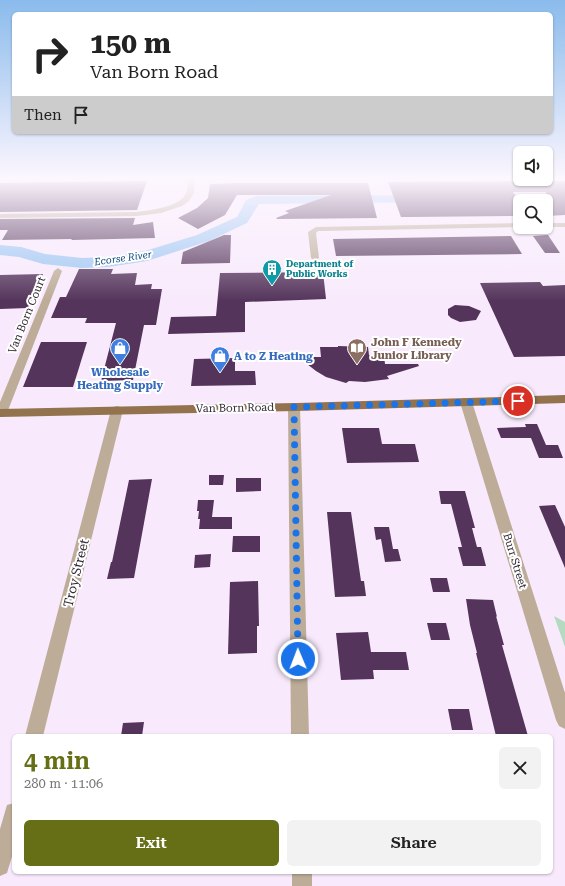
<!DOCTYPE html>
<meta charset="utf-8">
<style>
:root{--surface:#fff;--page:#f2f2f2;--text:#222;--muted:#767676;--accent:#666e16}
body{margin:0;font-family:"Roboto Serif",serif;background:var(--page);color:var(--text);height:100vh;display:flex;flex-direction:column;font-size:15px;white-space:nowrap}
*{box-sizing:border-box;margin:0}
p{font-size:13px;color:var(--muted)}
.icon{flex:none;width:22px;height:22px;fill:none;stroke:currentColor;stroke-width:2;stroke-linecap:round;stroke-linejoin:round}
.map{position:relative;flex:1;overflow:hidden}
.details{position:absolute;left:12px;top:734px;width:541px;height:140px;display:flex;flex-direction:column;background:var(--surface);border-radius:6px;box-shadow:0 1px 3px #0004}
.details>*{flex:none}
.guide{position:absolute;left:12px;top:12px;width:541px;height:122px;border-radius:6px;box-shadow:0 1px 3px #0004;background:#fff;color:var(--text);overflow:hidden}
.controls{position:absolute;left:513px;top:146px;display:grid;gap:8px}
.controls a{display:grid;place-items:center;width:40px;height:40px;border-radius:6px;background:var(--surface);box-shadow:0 1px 3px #0004;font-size:20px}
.pin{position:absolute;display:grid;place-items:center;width:34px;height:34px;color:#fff;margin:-17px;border:2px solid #fff;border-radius:50%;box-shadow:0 1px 4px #0007}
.me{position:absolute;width:44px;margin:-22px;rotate:359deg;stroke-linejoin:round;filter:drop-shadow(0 0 3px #0008)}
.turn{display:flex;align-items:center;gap:14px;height:84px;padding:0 12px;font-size:18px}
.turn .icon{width:52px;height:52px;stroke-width:2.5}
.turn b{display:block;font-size:28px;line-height:34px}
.then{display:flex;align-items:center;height:38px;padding:0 12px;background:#0003;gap:8px;font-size:15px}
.round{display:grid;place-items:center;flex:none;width:42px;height:42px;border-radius:6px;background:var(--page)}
.head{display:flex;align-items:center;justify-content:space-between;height:68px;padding:0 12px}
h1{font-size:24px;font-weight:600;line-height:30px;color:var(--accent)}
.primary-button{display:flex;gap:8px;margin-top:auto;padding:8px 12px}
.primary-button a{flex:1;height:46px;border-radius:6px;background:var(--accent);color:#fff;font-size:16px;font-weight:600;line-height:46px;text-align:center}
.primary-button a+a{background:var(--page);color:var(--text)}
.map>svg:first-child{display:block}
.green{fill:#b4dbc0}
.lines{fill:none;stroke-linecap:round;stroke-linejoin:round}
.river{fill:#9dc6f2;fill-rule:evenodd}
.building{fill:#54345b}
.minor{fill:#bdac98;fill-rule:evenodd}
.major{fill:#92734e;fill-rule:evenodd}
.route{stroke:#1a73e8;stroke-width:7;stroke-dasharray:0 12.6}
.labels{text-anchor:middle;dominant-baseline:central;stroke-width:4;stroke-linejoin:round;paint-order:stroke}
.far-culture-label{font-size:9px;font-weight:bold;fill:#0d838f;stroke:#fff;text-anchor:start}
.far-water-label{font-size:10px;font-style:italic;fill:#0f4b81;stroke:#fff}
.street-label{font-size:11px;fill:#322934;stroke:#fff}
.education-label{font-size:11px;font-weight:bold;fill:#785e54;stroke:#fff;text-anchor:start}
.shop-label{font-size:11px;font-weight:bold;fill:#366cbe;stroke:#fff;text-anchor:start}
.near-street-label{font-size:13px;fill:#322934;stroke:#fff}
</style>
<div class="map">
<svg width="565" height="886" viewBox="0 0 565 886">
<rect width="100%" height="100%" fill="#f8eafc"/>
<!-- green -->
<path class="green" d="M 554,616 L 565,622 L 565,647 Z"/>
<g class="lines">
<!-- river -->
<g class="river">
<path d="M 565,193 L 565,201 L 520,201 L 520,202 L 485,203 L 480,202 L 478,199 L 480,196 L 485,195 Z"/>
<path d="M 426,195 L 431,196 L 433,199 L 431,202 L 259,204 L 247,223 L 209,241 L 147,261 L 108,267 L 82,268 L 43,264 L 19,257 L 0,255 L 0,245 L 21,247 L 45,254 L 82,258 L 108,257 L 145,251 L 197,235 L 237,217 L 246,200 L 256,196 Z"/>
</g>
</g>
<!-- building -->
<g class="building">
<path d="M 147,181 L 137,210 L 0,212 L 0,183 Z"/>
<path d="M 565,181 L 565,215 L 546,216 L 546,192 L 513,192 L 520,202 L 520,216 L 407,217 L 401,217 L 388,182 Z"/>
<path d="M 235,183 L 368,183 L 377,218 L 277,219 L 276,218 L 289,213 L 285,211 L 331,195 L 237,195 L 225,215 L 198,229 L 178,218 L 197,208 L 208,198 L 210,184 Z"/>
<path d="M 135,218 L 133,225 L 153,222 L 155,238 L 71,240 L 72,239 L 2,240 L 8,230 L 0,230 L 0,219 Z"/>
<path d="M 224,235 L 231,235 L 230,263 L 181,264 L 183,252 Z"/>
<path d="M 548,235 L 560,253 L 545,253 L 533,236 Z"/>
<path d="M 511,236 L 522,254 L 336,256 L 333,239 Z"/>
<path d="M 79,269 L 113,269 L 111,274 L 137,273 L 135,285 L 152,284 L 151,289 L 162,289 L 156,325 L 144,325 L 133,380 L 101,381 L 116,323 L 85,323 L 87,318 L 51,318 L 60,297 L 66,297 Z"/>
<path d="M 323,272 L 326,299 L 245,302 L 245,332 L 168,334 L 171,317 L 216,316 L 220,273 Z"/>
<path d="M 43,274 L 28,308 L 0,309 L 0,275 Z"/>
<path d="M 540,282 L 543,286 L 565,285 L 565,356 L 514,357 L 480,283 Z"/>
<path d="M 455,305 L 469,306 L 481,311 L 476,320 L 460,322 L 451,318 L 448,315 L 448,309 Z"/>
<path d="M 41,342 L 87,342 L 73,387 L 23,387 Z"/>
<path d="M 338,346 L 368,347 L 369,355 L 384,356 L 385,364 L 418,364 L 419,366 L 387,376 L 389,379 L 365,382 L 349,381 L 346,383 L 326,377 L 316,371 L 298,357 L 321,357 L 320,347 L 338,347 Z"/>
<path d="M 235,358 L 235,371 L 255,371 L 256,385 L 191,386 L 194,359 Z"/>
<path d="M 525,424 L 537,424 L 546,445 L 558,445 L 563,458 L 539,458 L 531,438 L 501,438 L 497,428 L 526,427 Z"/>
<path d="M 342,428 L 379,428 L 382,444 L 415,444 L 419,462 L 347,463 Z"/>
<path d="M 209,475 L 224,475 L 223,485 L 209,485 Z"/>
<path d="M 236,478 L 261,478 L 261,491 L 236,492 Z"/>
<path d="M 152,479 L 134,578 L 107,579 L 111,562 L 112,562 L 129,480 Z"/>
<path d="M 439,491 L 465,491 L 475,528 L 472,528 L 477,547 L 481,547 L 486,566 L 463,566 L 458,547 L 462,547 L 451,504 L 441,504 Z"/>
<path d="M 198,500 L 214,500 L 212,517 L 232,517 L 232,529 L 199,529 L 200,519 L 198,519 L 199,511 L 197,511 Z"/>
<path d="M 555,505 L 565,527 L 565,568 L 539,506 Z"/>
<path d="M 327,512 L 351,512 L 361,581 L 364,581 L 366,596 L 335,597 Z"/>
<path d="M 374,527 L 389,527 L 393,549 L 398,549 L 401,561 L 385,562 L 381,539 L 376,540 Z"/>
<path d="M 233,536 L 260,536 L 260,552 L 232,552 Z"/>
<path d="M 211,554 L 210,567 L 194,568 L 195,555 Z"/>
<path d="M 430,578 L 447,578 L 450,592 L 433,592 Z"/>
<path d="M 258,581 L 259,626 L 257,626 L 257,653 L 228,654 L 230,582 Z"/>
<path d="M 466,599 L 493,600 L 497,617 L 496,616 L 504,645 L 502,645 L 528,736 L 496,736 L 476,653 L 477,653 L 470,625 Z"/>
<path d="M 427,623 L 446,623 L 450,640 L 431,640 Z"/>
<path d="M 368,632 L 371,652 L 406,652 L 409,670 L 373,670 L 374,679 L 341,680 L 336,633 Z"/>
<path d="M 448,709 L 469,709 L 473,730 L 452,730 Z"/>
<path d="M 144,722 L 142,736 L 121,736 L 123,723 Z"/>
</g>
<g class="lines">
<!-- minor -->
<g class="minor">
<path d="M 188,177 L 195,177 L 194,193 L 189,201 L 182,206 L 161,213 L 137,216 L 0,218 L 0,214 L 137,212 C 150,210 181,207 186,193 C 188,189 188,182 188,177 Z"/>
<path d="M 520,223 L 520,227 L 522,227 L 520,227 L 318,231 L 316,233 L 319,258 L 315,261 L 311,258 L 308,232 L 316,227 Z"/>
<path d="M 546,223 L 565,223 L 565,227 L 544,227 L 546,227 Z"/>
<path d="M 58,268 L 62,271 L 7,413 L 5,416 L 0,417 L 0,402 L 54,271 Z"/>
<path d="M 466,398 L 470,399 L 472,402 L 565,693 L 565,729 L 559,726 L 556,720 L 460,402 L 462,399 Z"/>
<path d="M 294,403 L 298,404 L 300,407 L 309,736 L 291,736 L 288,407 L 290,404 Z"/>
<path d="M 117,406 L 121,407 L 123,410 L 43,736 L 25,736 L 111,410 L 113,407 Z"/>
<path d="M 14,803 L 14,850 L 7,873 L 0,876 L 0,829 L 7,805 Z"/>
<rect x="292" y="872" width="20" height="14"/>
</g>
<!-- major -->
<path class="major" d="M 565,395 L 565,403 L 297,411 L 0,417 L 0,409 L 297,403 Z"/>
</g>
<!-- sky -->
<linearGradient id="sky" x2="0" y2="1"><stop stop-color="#8abbec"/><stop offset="0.59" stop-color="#fcf6fe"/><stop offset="1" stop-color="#fcf6fe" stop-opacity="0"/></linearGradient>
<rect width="565" height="301" fill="url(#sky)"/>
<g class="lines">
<!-- route -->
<path class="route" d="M 298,659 L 294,407 L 518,401"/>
</g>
<!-- icons -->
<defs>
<g id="building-pin" transform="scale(1)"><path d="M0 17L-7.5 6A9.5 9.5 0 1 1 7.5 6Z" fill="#0f9aa8" stroke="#fff"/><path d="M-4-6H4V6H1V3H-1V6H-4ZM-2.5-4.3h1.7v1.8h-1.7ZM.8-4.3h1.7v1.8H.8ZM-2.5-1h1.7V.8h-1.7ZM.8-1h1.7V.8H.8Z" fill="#fff"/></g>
<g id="shop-pin" transform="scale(1)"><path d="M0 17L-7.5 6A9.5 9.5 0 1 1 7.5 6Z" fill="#3f7fe0" stroke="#fff"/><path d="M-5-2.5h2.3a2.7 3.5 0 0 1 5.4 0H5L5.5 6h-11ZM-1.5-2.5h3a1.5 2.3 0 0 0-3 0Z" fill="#fff"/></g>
<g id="library-pin" transform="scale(1)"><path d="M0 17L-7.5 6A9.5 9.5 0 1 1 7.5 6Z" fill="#8d6e63" stroke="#fff"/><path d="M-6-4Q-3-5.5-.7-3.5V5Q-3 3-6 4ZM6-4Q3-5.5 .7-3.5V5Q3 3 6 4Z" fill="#fff"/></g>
</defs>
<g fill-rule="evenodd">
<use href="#building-pin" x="272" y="269"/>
<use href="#shop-pin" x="120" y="348"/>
<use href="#library-pin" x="357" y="348"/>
<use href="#shop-pin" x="220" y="356"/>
</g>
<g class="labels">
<!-- far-culture labels -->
<g class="far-culture-label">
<text x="286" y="264">Department of<tspan x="286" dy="10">Public Works</tspan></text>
</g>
<!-- far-water labels -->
<g class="far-water-label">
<text transform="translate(123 258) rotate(-8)">Ecorse River</text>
</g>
<!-- street labels -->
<g class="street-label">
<text transform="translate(27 315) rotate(-68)">Van Born Court</text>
<text transform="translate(235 408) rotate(-1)">Van Born Road</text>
<text transform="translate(515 561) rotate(73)">Burr Street</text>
</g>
<!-- education labels -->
<g class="education-label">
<text x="371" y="342">John F Kennedy<tspan x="371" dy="13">Junior Library</tspan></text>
</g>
<!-- shop labels -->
<g class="shop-label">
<text x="234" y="356">A to Z Heating</text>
<text x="120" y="372" text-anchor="middle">Wholesale<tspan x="120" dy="13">Heating Supply</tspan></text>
</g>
<!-- near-street labels -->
<g class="near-street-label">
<text transform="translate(76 573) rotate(-76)">Troy Street</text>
</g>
</g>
</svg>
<div class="controls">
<a><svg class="icon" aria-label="sound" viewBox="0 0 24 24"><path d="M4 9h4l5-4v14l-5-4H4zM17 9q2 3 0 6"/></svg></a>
<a><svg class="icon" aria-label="search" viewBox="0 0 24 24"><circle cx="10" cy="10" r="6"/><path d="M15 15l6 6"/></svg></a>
</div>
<div class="pin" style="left:518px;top:401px;background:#d93025"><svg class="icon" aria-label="arrive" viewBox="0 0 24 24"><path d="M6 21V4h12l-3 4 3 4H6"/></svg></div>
<svg class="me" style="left:298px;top:659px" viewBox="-20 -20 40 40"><circle r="17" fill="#1a73e8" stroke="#fff" stroke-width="3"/><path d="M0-11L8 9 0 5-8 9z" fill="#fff"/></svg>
<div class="guide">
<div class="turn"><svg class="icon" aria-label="right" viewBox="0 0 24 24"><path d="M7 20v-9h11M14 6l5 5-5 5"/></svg><div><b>150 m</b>Van Born Road</div></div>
<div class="then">Then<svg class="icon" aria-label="arrive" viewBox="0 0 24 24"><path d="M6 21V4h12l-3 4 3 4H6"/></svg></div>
</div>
<section class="details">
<div class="head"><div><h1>4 min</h1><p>280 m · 11:06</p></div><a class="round"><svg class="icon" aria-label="close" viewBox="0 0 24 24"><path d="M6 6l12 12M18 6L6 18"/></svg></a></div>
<div class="primary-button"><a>Exit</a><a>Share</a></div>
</section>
</div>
